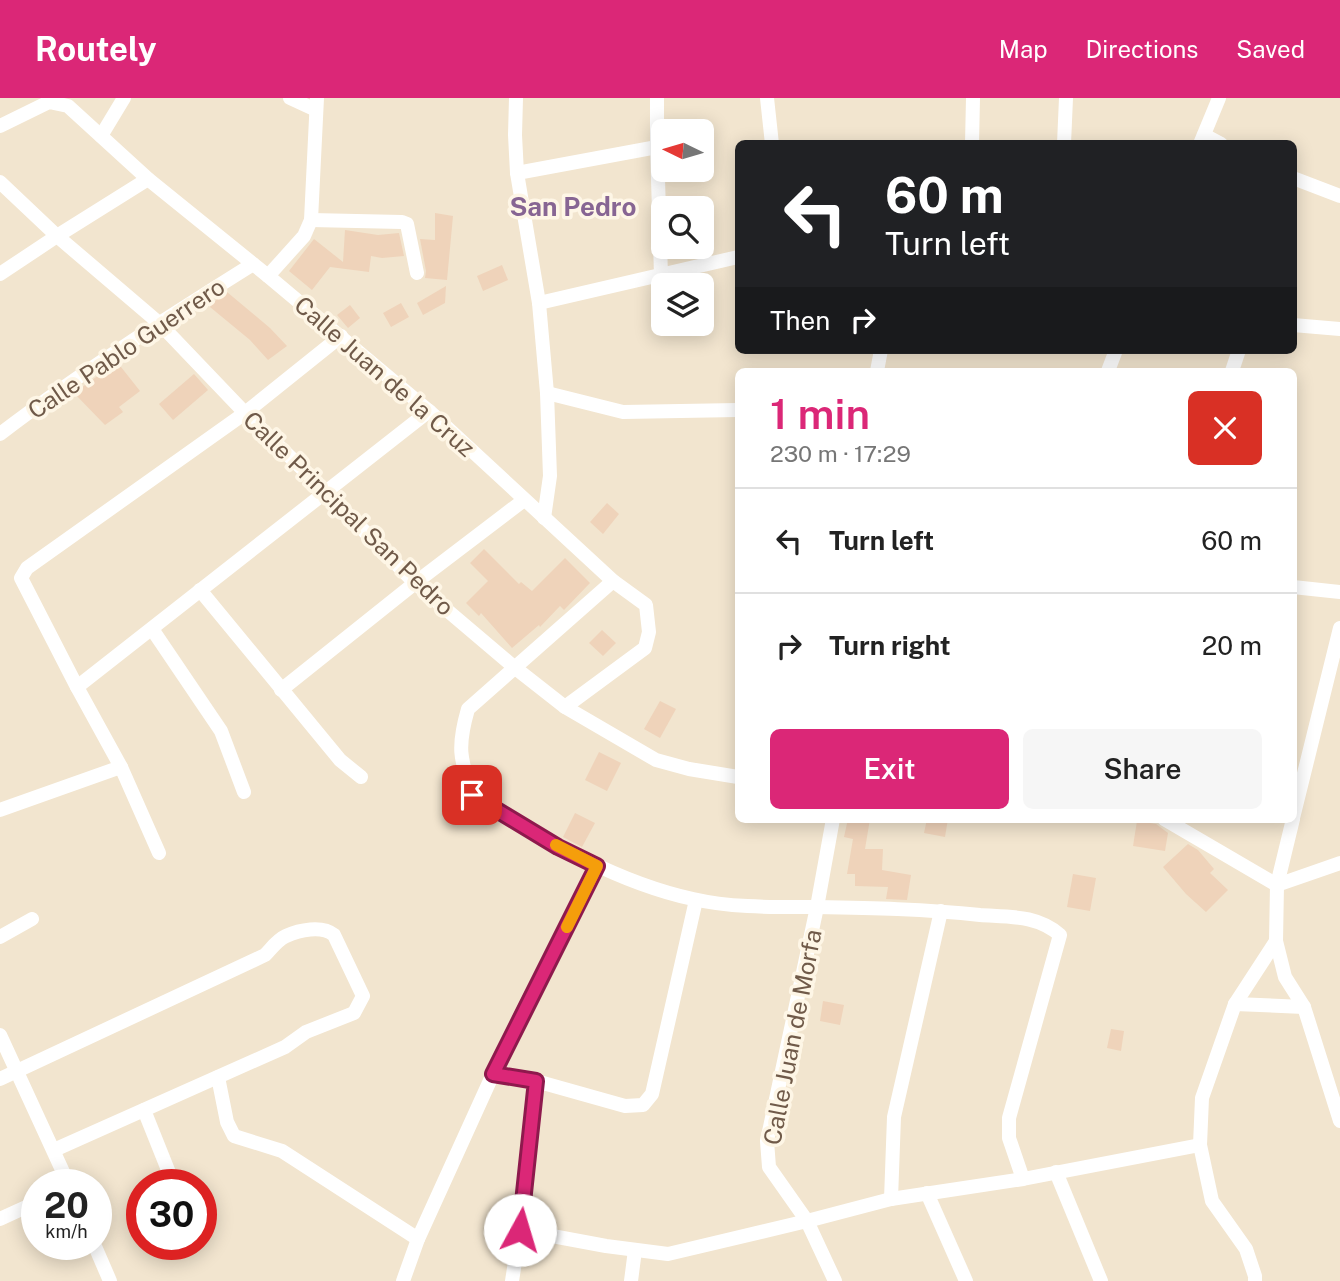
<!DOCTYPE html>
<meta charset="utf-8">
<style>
:root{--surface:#fff;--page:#f6f6f6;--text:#222;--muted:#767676;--line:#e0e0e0;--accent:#db2777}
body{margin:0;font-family:"Public Sans",sans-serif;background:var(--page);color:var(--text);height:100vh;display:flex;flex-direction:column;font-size:26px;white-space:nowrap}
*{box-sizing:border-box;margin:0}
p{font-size:23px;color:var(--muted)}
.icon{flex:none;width:38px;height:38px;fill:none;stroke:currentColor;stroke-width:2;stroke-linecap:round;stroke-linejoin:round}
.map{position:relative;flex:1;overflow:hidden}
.side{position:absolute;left:735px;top:270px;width:562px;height:455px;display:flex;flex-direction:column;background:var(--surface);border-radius:10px;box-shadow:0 4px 18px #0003}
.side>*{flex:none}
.guide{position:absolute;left:735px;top:42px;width:562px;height:214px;border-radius:10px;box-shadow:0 4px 18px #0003;background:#202124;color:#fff;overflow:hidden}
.needle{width:46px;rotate:275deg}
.tools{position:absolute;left:651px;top:21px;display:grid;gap:14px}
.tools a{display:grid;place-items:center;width:63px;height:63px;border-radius:10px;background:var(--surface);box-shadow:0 4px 18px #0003;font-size:35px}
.speed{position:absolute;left:21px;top:1071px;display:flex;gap:14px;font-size:35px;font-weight:700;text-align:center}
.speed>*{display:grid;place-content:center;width:91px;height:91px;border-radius:50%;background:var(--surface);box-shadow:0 4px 18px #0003;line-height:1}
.speed small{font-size:18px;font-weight:400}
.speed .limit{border:10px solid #d22;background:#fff;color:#111}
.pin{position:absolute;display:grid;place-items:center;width:60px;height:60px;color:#fff;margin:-30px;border-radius:14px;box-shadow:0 4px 10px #0006}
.me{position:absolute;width:77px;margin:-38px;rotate:6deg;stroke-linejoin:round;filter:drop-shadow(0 0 5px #0008)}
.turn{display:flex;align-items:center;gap:24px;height:147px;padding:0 35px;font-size:32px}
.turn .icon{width:91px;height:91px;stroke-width:2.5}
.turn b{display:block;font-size:49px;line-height:60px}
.then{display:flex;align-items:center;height:66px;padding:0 35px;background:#0003;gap:14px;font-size:26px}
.round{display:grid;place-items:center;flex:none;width:74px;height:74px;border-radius:10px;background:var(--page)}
.overview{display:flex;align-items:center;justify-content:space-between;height:119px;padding:0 35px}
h1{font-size:42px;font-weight:600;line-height:52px;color:var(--accent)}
.cta{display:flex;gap:14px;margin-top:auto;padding:14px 35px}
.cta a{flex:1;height:80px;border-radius:10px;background:var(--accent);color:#fff;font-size:28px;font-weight:600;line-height:80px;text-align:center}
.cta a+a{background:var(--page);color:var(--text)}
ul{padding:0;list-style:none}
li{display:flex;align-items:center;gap:21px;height:105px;padding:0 35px;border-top:2px solid var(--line)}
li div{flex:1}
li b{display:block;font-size:26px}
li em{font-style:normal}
header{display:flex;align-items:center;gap:42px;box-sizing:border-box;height:98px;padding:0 35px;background:var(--accent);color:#fff}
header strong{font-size:33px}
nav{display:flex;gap:38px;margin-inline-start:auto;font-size:24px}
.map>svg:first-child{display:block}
.residential{fill:#f2e5cf;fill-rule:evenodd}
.building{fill:#efd3ba}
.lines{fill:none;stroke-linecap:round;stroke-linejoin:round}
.minor{stroke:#fff;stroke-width:14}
.route-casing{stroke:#8e194d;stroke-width:18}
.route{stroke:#db2777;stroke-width:12}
.slow{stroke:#f59e0b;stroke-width:12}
.labels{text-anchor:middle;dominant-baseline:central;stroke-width:7;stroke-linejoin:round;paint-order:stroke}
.street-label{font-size:24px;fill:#705a49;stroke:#fef6e6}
.neighbourhood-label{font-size:26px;font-weight:bold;fill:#876593;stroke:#fef6e6}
</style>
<header>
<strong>Routely</strong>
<nav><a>Map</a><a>Directions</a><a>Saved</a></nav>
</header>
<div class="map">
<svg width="1340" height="1183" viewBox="0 0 1340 1183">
<rect width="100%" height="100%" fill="#fbf2e0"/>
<!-- residential -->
<path class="residential" d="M 0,0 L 1340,0 L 1340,1183 L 0,1183 ZM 663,33 L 702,33 L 702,72 L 663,72 ZM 738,46 L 1293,46 L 1293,252 L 738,252 ZM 663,110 L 702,110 L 702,149 L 663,149 ZM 663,187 L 702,187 L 702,226 L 663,226 ZM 738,273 L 1293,273 L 1293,721 L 738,721 ZM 37,1087 L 96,1087 L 96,1146 L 37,1146 ZM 142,1087 L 201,1087 L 201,1146 L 142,1146 Z"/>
<!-- building -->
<g class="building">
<path d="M 435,115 L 453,118 L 447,182 L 425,180 L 426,173 L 420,141 L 435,142 Z"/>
<path d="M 345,132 L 378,137 L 399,135 L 404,158 L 382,160 L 371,158 L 369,174 L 330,169 L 312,192 L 289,173 L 314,141 L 343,164 Z"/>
<path d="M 502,167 L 508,182 L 483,193 L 477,178 Z"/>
<path d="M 446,188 L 445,205 L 423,217 L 417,205 Z"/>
<path d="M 227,194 L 270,230 L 287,248 L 268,262 L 250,242 L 210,209 L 219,199 Z"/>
<path d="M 401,205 L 409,219 L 391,229 L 383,215 Z"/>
<path d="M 350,207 L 360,220 L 348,230 L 337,217 Z"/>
<path d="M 117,264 L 140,293 L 119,309 L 123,314 L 105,327 L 74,295 Z"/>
<path d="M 194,276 L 208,292 L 173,322 L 159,306 Z"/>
<path d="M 607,405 L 619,416 L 603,436 L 590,424 Z"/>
<path d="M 484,451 L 519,486 L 521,484 L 532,493 L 565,460 L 590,485 L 564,512 L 560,508 L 540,529 L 539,527 L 512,550 L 481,515 L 479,518 L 466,505 L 488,483 L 470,465 Z"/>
<path d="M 602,532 L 616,545 L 603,558 L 589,545 Z"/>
<path d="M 660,603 L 676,611 L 660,640 L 644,631 Z"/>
<path d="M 599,654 L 621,665 L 607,693 L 585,682 Z"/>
<path d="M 575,715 L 595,725 L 582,749 L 563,739 Z"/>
<path d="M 848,721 L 870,721 L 865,751 L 883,751 L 882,772 L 911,777 L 907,802 L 886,801 L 888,789 L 855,788 L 855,776 L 847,776 L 853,741 L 844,739 Z"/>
<path d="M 927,721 L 948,721 L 945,739 L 924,735 Z"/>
<path d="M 1137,723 L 1156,726 L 1168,735 L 1165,753 L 1133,748 Z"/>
<path d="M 1188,746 L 1198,752 L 1214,771 L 1210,775 L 1228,792 L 1206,814 L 1186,796 L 1163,769 Z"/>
<path d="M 1073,776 L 1096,780 L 1090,813 L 1067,809 Z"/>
<path d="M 823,903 L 844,907 L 840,927 L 820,923 Z"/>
<path d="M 1111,931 L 1124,933 L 1121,953 L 1107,950 Z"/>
</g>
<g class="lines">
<!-- minor -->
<g class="minor">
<path d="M 290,0 L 316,12"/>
<path d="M 516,0 L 515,37 L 517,75 L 539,205 L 547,295 L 550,378 L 544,420"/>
<path d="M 657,0 L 657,49 L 661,177"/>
<path d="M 767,0 L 772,46"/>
<path d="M 0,28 L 49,4 L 68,8 L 148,81 L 268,178 L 429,313 L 613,483 L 646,507 L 649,534 L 645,550 L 565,609"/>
<path d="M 1204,37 L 1221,46"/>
<path d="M 101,38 L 124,0"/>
<path d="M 972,46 L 973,0"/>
<path d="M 1064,46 L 1066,0"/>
<path d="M 1200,46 L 1219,0"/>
<path d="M 517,75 L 657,49"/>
<path d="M 1293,80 L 1340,98"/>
<path d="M 0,84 L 57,138 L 159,225 L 245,315 L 325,393 L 415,485 L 514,569 L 565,609 L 656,662 L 689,671 L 738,679"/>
<path d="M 311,122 L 402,124 L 407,126 L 417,175"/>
<path d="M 0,176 L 57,138 L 148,81"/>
<path d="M 268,178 L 304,138 L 311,122 L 317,0"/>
<path d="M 539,205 L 738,159"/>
<path d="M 1293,227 L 1340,231"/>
<path d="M 877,273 L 881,252"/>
<path d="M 1108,273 L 1116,252"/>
<path d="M 1232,273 L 1239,252"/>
<path d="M 547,295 L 623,314 L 738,312"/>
<path d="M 0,336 C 81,274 167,220 253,166"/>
<path d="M 613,483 L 468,611 C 457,649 460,660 472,697 C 542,739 611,783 693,801 C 732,810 774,809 815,809 C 870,810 925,811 980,817 C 1010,819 1037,817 1060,837 L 1009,1020 L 1009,1040 L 1023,1081"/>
<path d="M 1293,489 L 1340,494"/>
<path d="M 200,492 L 340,662 L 361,679"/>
<path d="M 152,531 L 221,633 L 244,694"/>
<path d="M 77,589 L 429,313"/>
<path d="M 281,592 L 415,485 L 524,402"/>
<path d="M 0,712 L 121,669"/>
<path d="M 1293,720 L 1340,530"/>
<path d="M 833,721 L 817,809 L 767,1043 L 769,1069 L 807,1123 L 835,1183"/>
<path d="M 1164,721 L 1277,787 L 1340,765"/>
<path d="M 1293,721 L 1277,787 L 1276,843 L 1285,879 L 1304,909 L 1340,1023"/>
<path d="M 159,755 L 121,669 L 77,589 L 21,480 L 27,470 L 245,315 L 341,238"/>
<path d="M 0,839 L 32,821"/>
<path d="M 1235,906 L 1304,909"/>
<path d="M 0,937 L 69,1087"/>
<path d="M 493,976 L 536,983 L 625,1008 L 643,1007 L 652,996 L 696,802"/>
<path d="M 218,979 L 227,1024 L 234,1038 L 282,1053 L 418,1141"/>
<path d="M 0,981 L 265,857 C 271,851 277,842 286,838 C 299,832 322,827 334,837 L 363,898 L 354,915 L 306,934 L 285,949 L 54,1052"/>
<path d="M 144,1012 L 174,1087"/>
<path d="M 1056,1074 L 1101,1183"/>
<path d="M 927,1095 L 966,1183"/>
<path d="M 891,1101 L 894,1019 L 941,813"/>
<path d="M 0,1121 L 37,1104"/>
<path d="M 520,1132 L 606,1148 L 668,1156 L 807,1123 L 891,1101 L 1023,1081 L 1200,1047"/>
<path d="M 94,1146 L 110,1183"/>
<path d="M 403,1183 L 418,1141 L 493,976 L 597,768"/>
<path d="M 512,1183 L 520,1132 L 536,983"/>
<path d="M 631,1183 L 635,1152"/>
<path d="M 1255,1183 L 1255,1178 L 1246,1151 L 1212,1103 L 1200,1047 L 1202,1000 L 1235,906 L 1276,843"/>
</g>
</g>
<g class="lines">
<!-- route casing -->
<g class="route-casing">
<path id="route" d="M 472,697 L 558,749 L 597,768 L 493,976 L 536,983 L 520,1132"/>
</g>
<!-- route -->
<use href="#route" class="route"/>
<!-- slow -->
<path class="slow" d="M 556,747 L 597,768 L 567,829"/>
</g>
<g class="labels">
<!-- street labels -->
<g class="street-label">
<text transform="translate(126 250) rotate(-34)">Calle Pablo Guerrero</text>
<text transform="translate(385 278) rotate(41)">Calle Juan de la Cruz</text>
<text transform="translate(349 415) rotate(44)">Calle Principal San Pedro</text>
<text transform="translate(792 939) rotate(-79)">Calle Juan de Morfa</text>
</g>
<!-- neighbourhood labels -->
<g class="neighbourhood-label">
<text x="573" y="108">San Pedro</text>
</g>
</g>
</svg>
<div class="tools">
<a><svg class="needle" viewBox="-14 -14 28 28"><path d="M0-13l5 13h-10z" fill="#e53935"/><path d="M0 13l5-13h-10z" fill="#767676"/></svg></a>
<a><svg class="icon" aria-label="search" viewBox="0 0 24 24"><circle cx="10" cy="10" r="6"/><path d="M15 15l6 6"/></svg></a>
<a><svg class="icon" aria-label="layers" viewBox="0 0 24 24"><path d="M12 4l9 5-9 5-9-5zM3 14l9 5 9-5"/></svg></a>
</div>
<div class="speed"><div>20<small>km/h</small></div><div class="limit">30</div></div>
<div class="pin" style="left:472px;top:697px;background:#d93025"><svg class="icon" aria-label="arrive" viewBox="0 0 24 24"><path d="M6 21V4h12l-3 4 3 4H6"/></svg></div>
<svg class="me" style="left:520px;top:1132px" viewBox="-20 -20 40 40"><circle r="19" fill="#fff"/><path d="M0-13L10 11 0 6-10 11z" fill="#db2777"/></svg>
<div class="guide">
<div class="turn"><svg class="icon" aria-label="left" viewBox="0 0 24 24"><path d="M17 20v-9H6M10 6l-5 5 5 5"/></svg><div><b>60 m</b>Turn left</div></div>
<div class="then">Then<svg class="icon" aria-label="right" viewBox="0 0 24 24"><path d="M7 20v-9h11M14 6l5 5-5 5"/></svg></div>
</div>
<section class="side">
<div class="overview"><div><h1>1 min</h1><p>230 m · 17:29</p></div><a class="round" style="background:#d93025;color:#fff"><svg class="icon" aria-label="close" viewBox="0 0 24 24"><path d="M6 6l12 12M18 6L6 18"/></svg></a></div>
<ul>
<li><svg class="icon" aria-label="left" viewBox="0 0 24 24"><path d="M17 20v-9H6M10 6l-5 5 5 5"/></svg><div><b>Turn left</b></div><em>60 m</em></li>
<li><svg class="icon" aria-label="right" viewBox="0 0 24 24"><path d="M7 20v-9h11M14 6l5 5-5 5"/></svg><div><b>Turn right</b></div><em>20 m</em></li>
</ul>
<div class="cta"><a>Exit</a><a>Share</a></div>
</section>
</div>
